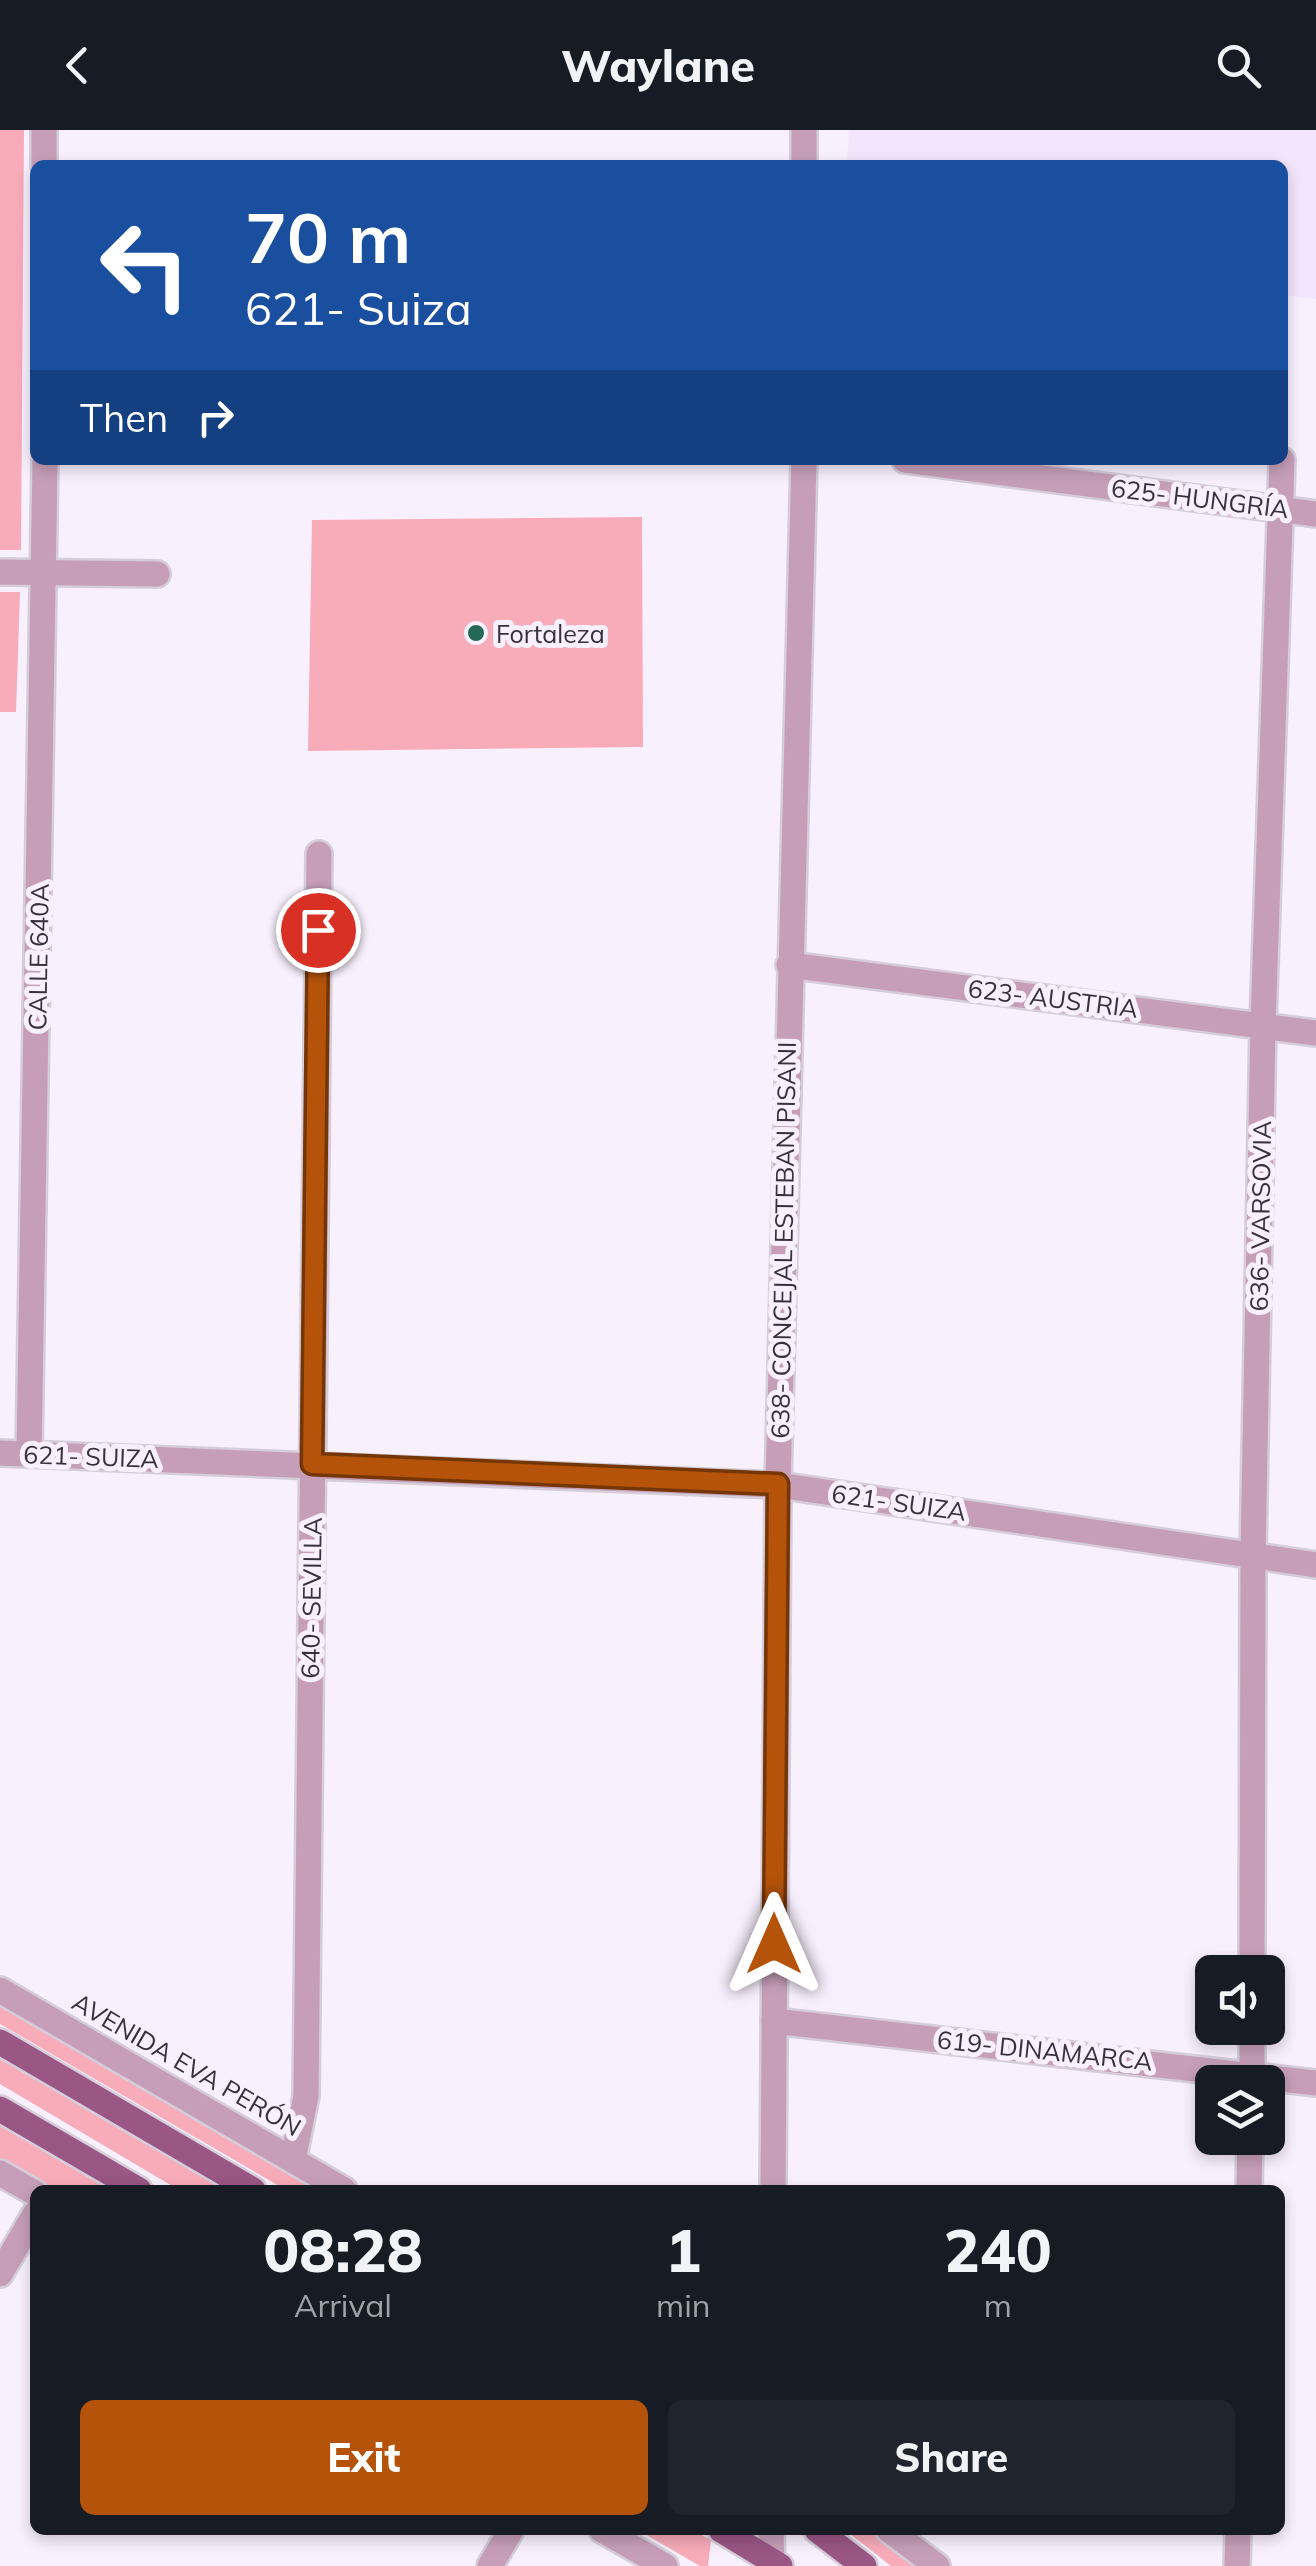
<!DOCTYPE html>
<meta charset="utf-8">
<style>
:root{--surface:#171b24;--page:#20242c;--text:#f1f3f6;--muted:#9ea1a6;--accent:#b45309}
body{margin:0;font-family:Mulish,sans-serif;background:var(--page);color:var(--text);height:100vh;display:flex;flex-direction:column;font-size:38px;white-space:nowrap}
*{box-sizing:border-box;margin:0}
p{font-size:32px;color:var(--muted)}
.icon{flex:none;width:55px;height:55px;fill:none;stroke:currentColor;stroke-width:2;stroke-linecap:round;stroke-linejoin:round}
.map{position:relative;flex:1;overflow:hidden}
.drawer{position:absolute;left:30px;top:2055px;width:1255px;height:350px;display:flex;flex-direction:column;background:var(--surface);border-radius:15px;box-shadow:0 5px 15px #0003}
.drawer>*{flex:none}
.banner{position:absolute;left:30px;top:30px;width:1258px;height:305px;border-radius:15px;box-shadow:0 5px 15px #0003;background:#1a4fa0;color:#fff;overflow:hidden}
.tools{position:absolute;left:1195px;top:1825px;display:grid;gap:20px}
.tools a{display:grid;place-items:center;width:90px;height:90px;border-radius:15px;background:var(--surface);box-shadow:0 5px 15px #0003;font-size:50px}
.pin{position:absolute;display:grid;place-items:center;width:85px;height:85px;color:#fff;margin:-42px;border:5px solid #fff;border-radius:50%;box-shadow:0 2px 10px #0007}
.me{position:absolute;width:110px;margin:-55px;rotate:0deg;stroke-linejoin:round;filter:drop-shadow(0 0 8px #0008)}
.turn{display:flex;align-items:center;gap:35px;height:210px;padding:0 50px;font-size:45px}
.turn .icon{width:130px;height:130px;stroke-width:2.5}
.turn b{display:block;font-size:70px;line-height:85px}
.then{display:flex;align-items:center;height:95px;padding:0 50px;background:#0003;gap:20px;font-size:38px}
.eta{display:flex;justify-content:space-evenly;align-items:center;height:170px;text-align:center}
.eta b{font-size:60px;font-weight:800;line-height:70px}
.cta{display:flex;gap:20px;margin-top:auto;padding:20px 50px}
.cta a{flex:1;height:115px;border-radius:15px;background:var(--accent);color:#fff;font-size:40px;font-weight:800;line-height:115px;text-align:center}
.cta a+a{background:var(--page);color:var(--text)}
header{display:flex;justify-content:space-between;align-items:center;height:130px;padding:0 50px;background:var(--surface);font-size:45px;font-weight:800}
.map>svg:first-child{display:block}
.built{fill:#f3e5fc}
.green{fill:#f8abb9}
.lines{fill:none;stroke-linecap:round;stroke-linejoin:round}
.minor-casing{stroke:#d5ceda;stroke-width:30}
.major-casing{stroke:#d5ceda;stroke-width:30}
.minor{stroke:#c69eb8;stroke-width:25}
.major{stroke:#9a5685;stroke-width:25}
.route-casing{stroke:#753606;stroke-width:25}
.route{stroke:#b45309;stroke-width:18}
.poi-dot{fill:#246859;stroke:#f8f0fd;stroke-width:4}
.labels{text-anchor:middle;dominant-baseline:central;stroke-width:10;stroke-linejoin:round;paint-order:stroke}
.street-label{font-size:25px;fill:#38313d;stroke:#f8f0fd}
.poi-label{font-size:25px;fill:#38313d;stroke:#f8f0fd;text-anchor:start}
</style>
<header><svg class="icon" aria-label="back" viewBox="0 0 24 24"><path d="M15 5l-7 7 7 7"/></svg>Waylane<svg class="icon" aria-label="search" viewBox="0 0 24 24"><circle cx="10" cy="10" r="6"/><path d="M15 15l6 6"/></svg></header>
<div class="map">
<svg width="1316" height="2436" viewBox="0 0 1316 2436">
<rect width="100%" height="100%" fill="#f8f0fd"/>
<!-- built -->
<path class="built" d="M 849,0 L 1316,0 L 1316,169 L 1283,165 L 1282,35 L 847,35 Z"/>
<!-- green -->
<g class="green">
<path d="M 0,0 L 24,0 L 21,420 L 0,420 Z"/>
<path d="M 642,387 L 643,617 L 308,621 L 312,390 Z"/>
<path d="M 0,462 L 20,462 L 16,582 L 0,582 Z"/>
<path d="M 0,1873 L 322,2060 L 286,2060 L 0,1894 Z"/>
<path d="M 0,1926 L 231,2060 L 179,2060 L 0,1954 Z"/>
<path d="M 0,1996 L 110,2060 L 53,2060 L 0,2029 Z"/>
<path d="M 638,2400 L 693,2400 L 711,2410 L 708,2436 L 700,2436 Z"/>
<path d="M 845,2400 L 877,2400 L 923,2436 L 891,2436 Z"/>
</g>
<g class="lines">
<!-- minor casing -->
<g class="minor-casing">
<g id="minor">
<path d="M 44,0 L 44,35"/>
<path d="M 804,0 L 804,35"/>
<path d="M 905,330 L 1316,384"/>
<path d="M 0,442 L 157,444"/>
<path d="M 789,835 L 1316,903"/>
<path d="M 0,1323 L 778,1355 L 1316,1435"/>
<path d="M 29,1324 L 45,330"/>
<path d="M 1252,1842 L 1253,1424 L 1263,895 L 1282,330"/>
<path d="M 0,1860 L 344,2060"/>
<path d="M 774,1891 L 1316,1953"/>
<path d="M 1252,1952 L 1252,1898"/>
<path d="M 293,2030 L 306,1966 L 319,724"/>
<path d="M 0,2043 L 35,2063"/>
<path d="M 773,2060 L 778,1355 L 804,330"/>
<path d="M 1249,2060 L 1250,2008"/>
<path d="M 0,2144 L 35,2084"/>
<path d="M 602,2400 L 665,2436"/>
<path d="M 771,2400 L 772,2436"/>
<path d="M 889,2400 L 937,2436"/>
<path d="M 490,2436 L 511,2400"/>
<path d="M 1237,2436 L 1238,2400"/>
</g>
</g>
<!-- major casing -->
<g class="major-casing">
<g id="major">
<path d="M 0,1912 L 253,2060"/>
<path d="M 0,1979 L 139,2060"/>
<path d="M 721,2400 L 780,2436"/>
<path d="M 817,2400 L 864,2436"/>
</g>
</g>
<!-- minor -->
<use href="#minor" class="minor"/>
<!-- major -->
<use href="#major" class="major"/>
</g>
<g class="lines">
<!-- route casing -->
<g class="route-casing">
<path id="route" d="M 318,800 L 312,1334 L 778,1354 L 774,1814"/>
</g>
<!-- route -->
<use href="#route" class="route"/>
</g>
<!-- markers -->
<circle class="poi-dot" cx="476" cy="503" r="10"/>
<g class="labels">
<!-- street labels -->
<g class="street-label">
<text transform="translate(1200 368) rotate(7)">625- HUNGRÍA</text>
<text transform="translate(38 827) rotate(-89)">CALLE 640A</text>
<text transform="translate(1053 868) rotate(7)">623- AUSTRIA</text>
<text transform="translate(1260 1086) rotate(-89)">636- VARSOVIA</text>
<text transform="translate(783 1110) rotate(-89)">638- CONCEJAL ESTEBAN PISANI</text>
<text transform="translate(91 1326) rotate(2)">621- SUIZA</text>
<text transform="translate(899 1372) rotate(8)">621- SUIZA</text>
<text transform="translate(311 1468) rotate(-89)">640- SEVILLA</text>
<text transform="translate(1045 1920) rotate(6)">619- DINAMARCA</text>
<text transform="translate(187 1934) rotate(30)">AVENIDA EVA PERÓN</text>
</g>
<!-- poi labels -->
<g class="poi-label">
<text x="496" y="503">Fortaleza</text>
</g>
</g>
</svg>
<div class="tools">
<a><svg class="icon" aria-label="sound" viewBox="0 0 24 24"><path d="M4 9h4l5-4v14l-5-4H4zM17 9q2 3 0 6"/></svg></a>
<a><svg class="icon" aria-label="layers" viewBox="0 0 24 24"><path d="M12 4l9 5-9 5-9-5zM3 14l9 5 9-5"/></svg></a>
</div>
<div class="pin" style="left:318px;top:800px;background:#d93025"><svg class="icon" aria-label="arrive" viewBox="0 0 24 24"><path d="M6 21V4h12l-3 4 3 4H6"/></svg></div>
<svg class="me" style="left:774px;top:1814px" viewBox="-20 -20 40 40"><path d="M0-17L14 15 0 8-14 15z" fill="#b45309" stroke="#fff" stroke-width="4"/></svg>
<div class="banner">
<div class="turn"><svg class="icon" aria-label="left" viewBox="0 0 24 24"><path d="M17 20v-9H6M10 6l-5 5 5 5"/></svg><div><b>70 m</b>621- Suiza</div></div>
<div class="then">Then<svg class="icon" aria-label="right" viewBox="0 0 24 24"><path d="M7 20v-9h11M14 6l5 5-5 5"/></svg></div>
</div>
<section class="drawer">
<div class="eta">
<div><b>08:28</b><p>Arrival</p></div>
<div><b>1</b><p>min</p></div>
<div><b>240</b><p>m</p></div>
</div>
<div class="cta"><a>Exit</a><a>Share</a></div>
</section>
</div>
